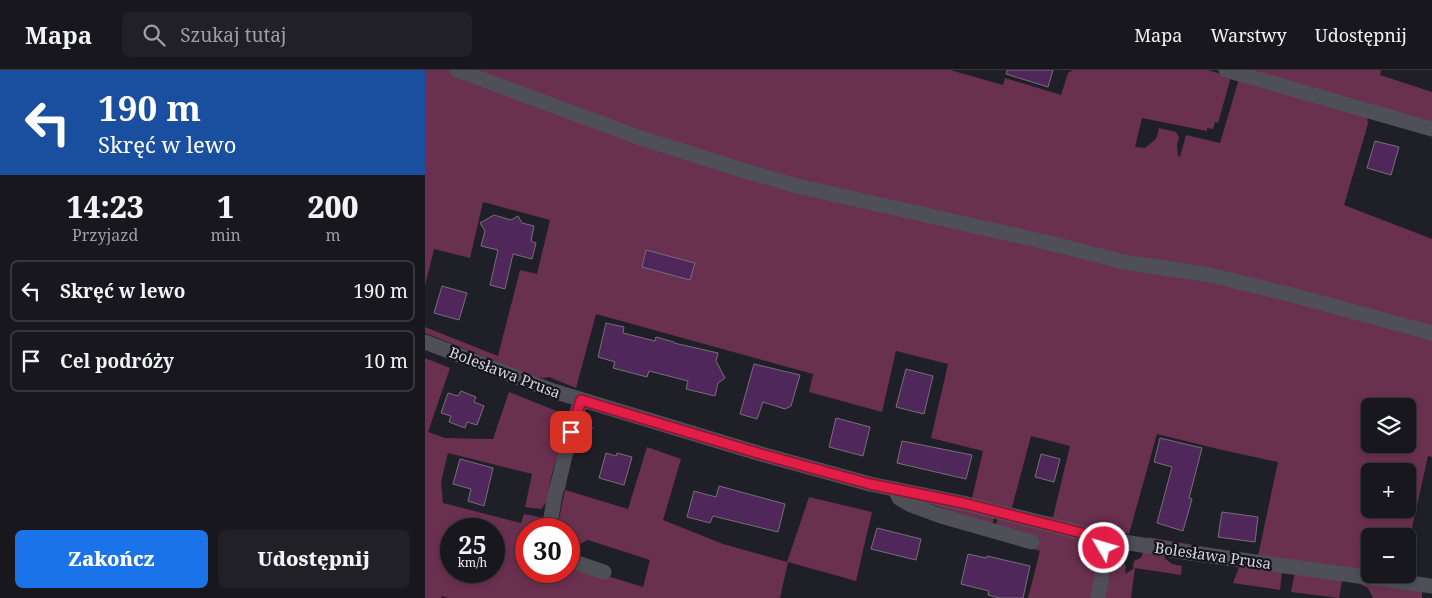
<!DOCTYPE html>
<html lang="pl">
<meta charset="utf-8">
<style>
:root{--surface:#17171d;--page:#202026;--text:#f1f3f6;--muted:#9e9fa4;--line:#36363b;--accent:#1a73e8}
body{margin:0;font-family:"Noto Serif",serif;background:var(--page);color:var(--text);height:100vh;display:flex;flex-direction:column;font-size:19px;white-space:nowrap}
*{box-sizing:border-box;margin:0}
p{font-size:16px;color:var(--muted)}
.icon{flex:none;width:28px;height:28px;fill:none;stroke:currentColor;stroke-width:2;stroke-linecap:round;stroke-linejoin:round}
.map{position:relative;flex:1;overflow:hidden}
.side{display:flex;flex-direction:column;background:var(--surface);width:425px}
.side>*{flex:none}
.banner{background:#1a4fa0;color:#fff;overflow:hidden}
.tools{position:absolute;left:936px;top:328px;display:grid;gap:10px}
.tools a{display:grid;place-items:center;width:55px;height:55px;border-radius:8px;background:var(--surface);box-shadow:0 2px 8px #0003,0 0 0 1px var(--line);font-size:25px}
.speed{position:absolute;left:15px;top:448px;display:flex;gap:10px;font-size:25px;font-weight:700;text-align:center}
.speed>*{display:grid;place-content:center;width:65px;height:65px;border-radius:50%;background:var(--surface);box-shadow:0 2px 8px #0003,0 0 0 1px var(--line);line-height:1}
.speed small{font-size:12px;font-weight:400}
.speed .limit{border:8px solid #d22;background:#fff;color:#111}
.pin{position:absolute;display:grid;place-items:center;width:42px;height:42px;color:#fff;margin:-21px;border-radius:10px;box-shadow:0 2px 8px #0006}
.me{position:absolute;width:55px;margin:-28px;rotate:308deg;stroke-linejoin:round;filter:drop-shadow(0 0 4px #0008)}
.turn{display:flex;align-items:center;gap:18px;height:105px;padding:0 15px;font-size:22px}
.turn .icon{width:65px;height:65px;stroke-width:2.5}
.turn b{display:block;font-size:35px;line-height:42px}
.eta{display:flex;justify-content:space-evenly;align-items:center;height:85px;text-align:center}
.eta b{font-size:30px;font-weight:800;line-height:35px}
.primary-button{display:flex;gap:10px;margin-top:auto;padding:10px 15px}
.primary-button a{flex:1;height:58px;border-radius:8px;background:var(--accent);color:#fff;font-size:20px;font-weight:800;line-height:58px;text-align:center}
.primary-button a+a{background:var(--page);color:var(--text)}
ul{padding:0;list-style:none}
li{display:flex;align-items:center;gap:15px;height:62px;margin:0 10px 8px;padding:0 5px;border:2px solid var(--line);border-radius:8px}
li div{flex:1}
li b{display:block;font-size:19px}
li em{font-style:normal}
header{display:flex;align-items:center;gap:30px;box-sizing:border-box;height:70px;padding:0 25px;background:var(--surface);border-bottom:1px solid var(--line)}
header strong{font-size:24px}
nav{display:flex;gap:28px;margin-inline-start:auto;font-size:18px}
.search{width:350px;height:45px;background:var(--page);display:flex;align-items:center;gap:12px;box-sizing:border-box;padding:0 18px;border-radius:8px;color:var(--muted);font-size:19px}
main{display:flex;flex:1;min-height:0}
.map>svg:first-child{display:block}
.green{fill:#6a304f;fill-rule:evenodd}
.building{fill:#50275b;stroke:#756f77}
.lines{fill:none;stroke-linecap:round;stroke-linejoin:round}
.minor{stroke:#4f4f58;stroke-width:15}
.route-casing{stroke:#92132f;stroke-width:12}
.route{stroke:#e11d48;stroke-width:9}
.labels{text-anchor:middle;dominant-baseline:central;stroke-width:4.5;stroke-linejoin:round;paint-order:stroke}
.street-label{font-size:15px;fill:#d6d6dc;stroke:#16151d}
</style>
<header>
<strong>Mapa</strong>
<div class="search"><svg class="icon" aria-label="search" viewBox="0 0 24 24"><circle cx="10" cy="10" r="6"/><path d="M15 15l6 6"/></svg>Szukaj tutaj</div>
<nav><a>Mapa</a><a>Warstwy</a><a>Udostępnij</a></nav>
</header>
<main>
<section class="side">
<div class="banner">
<div class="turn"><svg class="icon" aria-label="left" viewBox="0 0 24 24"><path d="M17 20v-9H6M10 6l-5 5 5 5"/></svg><div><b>190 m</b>Skręć w lewo</div></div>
</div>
<div class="eta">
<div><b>14:23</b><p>Przyjazd</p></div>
<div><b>1</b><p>min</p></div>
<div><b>200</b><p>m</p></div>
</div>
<ul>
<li><svg class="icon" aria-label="left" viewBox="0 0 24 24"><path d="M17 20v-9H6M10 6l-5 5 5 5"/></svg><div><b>Skręć w lewo</b></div><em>190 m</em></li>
<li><svg class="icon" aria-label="arrive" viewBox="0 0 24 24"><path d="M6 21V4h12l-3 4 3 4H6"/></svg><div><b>Cel podróży</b></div><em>10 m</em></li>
</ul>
<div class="primary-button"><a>Zakończ</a><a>Udostępnij</a></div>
</section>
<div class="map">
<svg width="1007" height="528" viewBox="0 0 1007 528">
<rect width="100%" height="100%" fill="#1f1f27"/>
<!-- green -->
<g class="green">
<path d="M 0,0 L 525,0 L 578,15 L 580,8 L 636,25 L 643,3 L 648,0 L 783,0 L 806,7 L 793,53 L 790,52 L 788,59 L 782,58 L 782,61 L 717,48 L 710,77 L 720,78 L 731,69 L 734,58 L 751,62 L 754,67 L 752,76 L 753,86 L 755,87 L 761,65 L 795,73 L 814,9 L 942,46 L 943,54 L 919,135 L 1007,169 L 1007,387 L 1003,386 L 983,476 L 982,466 L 945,466 L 945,503 L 854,491 L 723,469 L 722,467 L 833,486 L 853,392 L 797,380 L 732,364 L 704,464 L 692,461 L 690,465 L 687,464 L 610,444 L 628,447 L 645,376 L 606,366 L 586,441 L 547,428 L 558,381 L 506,368 L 523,294 L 471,281 L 457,342 L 384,322 L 388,304 L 171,244 L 151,318 L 124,307 L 118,308 L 111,307 L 0,263 L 0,257 L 73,286 L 95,200 L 112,204 L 125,150 L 58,132 L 45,188 L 9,179 L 0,216 ZM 945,336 L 982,336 L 982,374 L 945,374 ZM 945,401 L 982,401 L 982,439 L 945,439 Z"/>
<path d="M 822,0 L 956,0 L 955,5 L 1007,22 L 1007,55 Z"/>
<path d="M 0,288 L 25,298 L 3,362 L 20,368 L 68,369 L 84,322 L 139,344 L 143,349 C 138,378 124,400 123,430 L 116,439 L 100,437 L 107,404 L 23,383 L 16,412 L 18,433 L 96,453 L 99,444 L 119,448 L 121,459 L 101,459 L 101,501 L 144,501 L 144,494 L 218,517 L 225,490 L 163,470 L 149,477 L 147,487 L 144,486 L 144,459 L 132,459 L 140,420 L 136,419 L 155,354 L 164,355 L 169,358 L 150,371 L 140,420 L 203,439 L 222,377 L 256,389 L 238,450 L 298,474 L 362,492 L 384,427 L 447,442 L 431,511 L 363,492 L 355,528 L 23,528 L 17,526 L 16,528 L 0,528 ZM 26,459 L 69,459 L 69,501 L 26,501 Z"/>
<path d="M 493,429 L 569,446 L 568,454 L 530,443 Z"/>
<path d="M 573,447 C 595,453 663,463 670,486 C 675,499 670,515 667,528 L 603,528 L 615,481 L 606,478 L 571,454 Z"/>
<path d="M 719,481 L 732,482 L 747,494 L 757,496 L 756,505 L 710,498 L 706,528 L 680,528 L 687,494 L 691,487 L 692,491 L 697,489 L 698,493 L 701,496 L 700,504 L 708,499 L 709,491 L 716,488 Z"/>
<path d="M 814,497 L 857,502 L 855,520 L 808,513 Z"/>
<path d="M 870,502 L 917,511 L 914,528 L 866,522 Z"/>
<path d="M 933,513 L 997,521 L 997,528 L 948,528 L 943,518 Z"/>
</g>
<!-- building -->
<g class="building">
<path d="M 582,0 L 628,0 L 623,17 L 581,4 Z"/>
<path d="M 950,71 L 974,77 L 966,105 L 942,98 Z"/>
<path d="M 69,145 L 86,150 L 93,146 L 97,153 L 109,156 L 106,171 L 111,173 L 107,189 L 88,184 L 80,219 L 65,215 L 73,180 L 56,176 L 60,161 L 55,153 Z"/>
<path d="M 221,180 L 270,193 L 265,210 L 217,197 Z"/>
<path d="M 17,216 L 42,223 L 34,250 L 9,243 Z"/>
<path d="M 181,253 L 199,257 L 198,263 L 230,271 L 231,267 L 249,272 L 249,273 L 293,283 L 291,291 L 300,308 L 293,313 L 290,326 L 261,319 L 263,311 L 224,301 L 222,307 L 188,298 L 190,292 L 173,287 Z"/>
<path d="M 329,294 L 375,305 L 366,336 L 360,339 L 338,332 L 332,349 L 315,344 Z"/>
<path d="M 481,299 L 508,306 L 499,344 L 471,337 Z"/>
<path d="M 36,321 L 51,327 L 49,332 L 59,336 L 52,355 L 42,352 L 40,358 L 24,352 L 26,346 L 16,343 L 23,323 L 33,326 Z"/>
<path d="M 411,348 L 445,357 L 438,386 L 404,377 Z"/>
<path d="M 735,368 L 777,378 L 764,428 L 767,429 L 758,461 L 732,453 L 747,397 L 729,392 Z"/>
<path d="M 477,371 L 547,385 L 541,409 L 472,393 Z"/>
<path d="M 181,383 L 191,386 L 192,383 L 207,387 L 199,415 L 174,408 Z"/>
<path d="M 616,384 L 635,389 L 629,412 L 610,407 Z"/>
<path d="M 35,389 L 68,398 L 59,436 L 43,431 L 46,419 L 28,414 Z"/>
<path d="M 294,416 L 360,434 L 353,462 L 288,446 L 285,453 L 262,447 L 269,421 L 291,427 Z"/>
<path d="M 797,442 L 833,447 L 830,472 L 793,467 Z"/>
<path d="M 452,458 L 496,469 L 491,490 L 446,479 Z"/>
<path d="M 543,484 L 561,488 L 562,486 L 605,496 L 598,528 L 575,528 L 563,525 L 564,521 L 536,514 Z"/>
</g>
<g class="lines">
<!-- minor -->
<g class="minor">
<path d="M 32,0 L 213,67 L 307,97 L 372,116 L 625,173 L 699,192 L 785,205 L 871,226 L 1007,263"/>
<path d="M 801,0 L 1007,59"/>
<path d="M 0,272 L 128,321 L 336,384 L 445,414 L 538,433 L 661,464 L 677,474 L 684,471 L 693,471 L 758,482 L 1007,516"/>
<path d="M 470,419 L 474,428 L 486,435 L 516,446 L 607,472"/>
<path d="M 124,459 L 130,425 L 149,351 L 156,330"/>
<path d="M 144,490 L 179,502"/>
<path d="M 673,528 L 680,489 L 677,474"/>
</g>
</g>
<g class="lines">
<!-- route casing -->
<g class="route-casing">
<path id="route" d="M 146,362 L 156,330 L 336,384 L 445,414 L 538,433 L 661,464 C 669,467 676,470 679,478"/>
</g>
<!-- route -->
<use href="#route" class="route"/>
</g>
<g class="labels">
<!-- street labels -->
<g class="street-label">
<text transform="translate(80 302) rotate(21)">Bolesława Prusa</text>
<text transform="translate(788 485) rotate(8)">Bolesława Prusa</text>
</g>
</g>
</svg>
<div class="tools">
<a><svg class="icon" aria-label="layers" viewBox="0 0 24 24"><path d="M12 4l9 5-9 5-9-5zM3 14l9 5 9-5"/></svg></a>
<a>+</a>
<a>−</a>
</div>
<div class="speed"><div>25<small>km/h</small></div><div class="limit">30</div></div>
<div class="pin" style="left:146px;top:362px;background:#d93025"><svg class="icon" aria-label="arrive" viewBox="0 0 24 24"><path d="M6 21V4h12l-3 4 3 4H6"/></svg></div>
<svg class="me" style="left:679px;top:478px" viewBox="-20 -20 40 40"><circle r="17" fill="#e11d48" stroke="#fff" stroke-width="3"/><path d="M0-11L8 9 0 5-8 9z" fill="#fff"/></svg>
</div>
</main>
